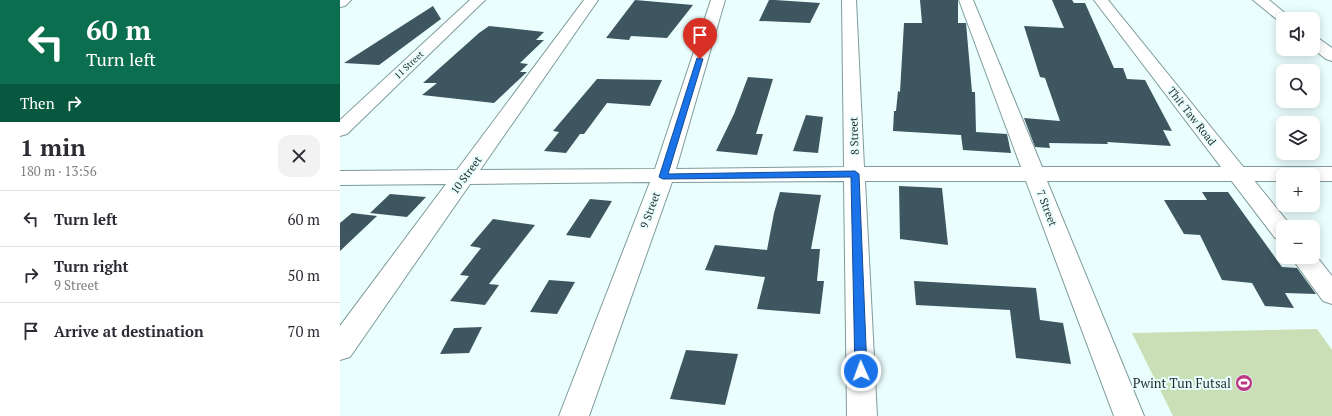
<!DOCTYPE html>
<meta charset="utf-8">
<style>
:root{--surface:#fff;--page:#f2f2f3;--text:#2b2b33;--muted:#7c7c81;--line:#e1e1e2}
body{margin:0;font-family:"PT Serif",serif;background:var(--page);color:var(--text);height:100vh;display:flex;flex-direction:column;font-size:15px;white-space:nowrap}
*{box-sizing:border-box;margin:0}
p{font-size:13px;color:var(--muted)}
.icon{flex:none;width:22px;height:22px;fill:none;stroke:currentColor;stroke-width:2;stroke-linecap:round;stroke-linejoin:round}
.map{position:relative;flex:1;overflow:hidden}
.side{display:flex;flex-direction:column;background:var(--surface);width:340px}
.side>*{flex:none}
.top-card{background:#0b6e4f;color:#fff;overflow:hidden}
.controls{position:absolute;left:936px;top:12px;display:grid;gap:8px}
.controls a{display:grid;place-items:center;width:44px;height:44px;border-radius:8px;background:var(--surface);box-shadow:0 2px 10px #0003;font-size:20px}
.pin{position:absolute;display:grid;place-items:center;width:34px;height:34px;color:#fff;margin:-41px -17px;border-radius:50% 50% 50% 0;rotate:-45deg;box-shadow:0 0 4px #0007}
.pin .icon{rotate:45deg}
.me{position:absolute;width:44px;margin:-22px;rotate:358deg;stroke-linejoin:round;filter:drop-shadow(0 0 3px #0008)}
.turn{display:flex;align-items:center;gap:14px;height:84px;padding:0 20px;font-size:18px}
.turn .icon{width:52px;height:52px;stroke-width:2.5}
.turn b{display:block;font-size:28px;line-height:34px}
.then{display:flex;align-items:center;height:38px;padding:0 20px;background:#0003;gap:8px;font-size:15px}
.round{display:grid;place-items:center;flex:none;width:42px;height:42px;border-radius:12px;background:var(--page)}
.overview{display:flex;align-items:center;justify-content:space-between;height:68px;padding:0 20px}
h1{font-size:24px;font-weight:700;line-height:30px}
ul{padding:0;list-style:none}
li{display:flex;align-items:center;gap:12px;height:56px;padding:0 20px;border-top:1px solid var(--line)}
li div{flex:1}
li b{display:block;font-size:15px}
li em{font-style:normal}
main{display:flex;flex:1;min-height:0}
.map>svg:first-child{display:block}
.green{fill:#cbdfb7}
.building{fill:#3d5660}
.lines{fill:none;stroke-linecap:round;stroke-linejoin:round}
.minor-casing{stroke:#7d9c9b;stroke-width:2}
.tertiary-casing{stroke:#7d9c9b;stroke-width:2}
.minor{fill:#fff;fill-rule:evenodd}
.tertiary{fill:#fff;fill-rule:evenodd}
.route{fill:#1a73e8;stroke:#114b97}
.labels{text-anchor:middle;dominant-baseline:central;stroke-width:4;stroke-linejoin:round;paint-order:stroke}
.far-street-label{font-size:9px;fill:#1f2b2b;stroke:#eafefd}
.street-label{font-size:11px;fill:#1f2b2b;stroke:#eafefd}
.near-poi-label{font-size:13px;fill:#1f2b2b;stroke:#eafefd;text-anchor:end}
</style>
<main>
<section class="side">
<div class="top-card">
<div class="turn"><svg class="icon" aria-label="left" viewBox="0 0 24 24"><path d="M17 20v-9H6M10 6l-5 5 5 5"/></svg><div><b>60 m</b>Turn left</div></div>
<div class="then">Then<svg class="icon" aria-label="right" viewBox="0 0 24 24"><path d="M7 20v-9h11M14 6l5 5-5 5"/></svg></div>
</div>
<div class="overview"><div><h1>1 min</h1><p>180 m · 13:56</p></div><a class="round"><svg class="icon" aria-label="close" viewBox="0 0 24 24"><path d="M6 6l12 12M18 6L6 18"/></svg></a></div>
<ul>
<li><svg class="icon" aria-label="left" viewBox="0 0 24 24"><path d="M17 20v-9H6M10 6l-5 5 5 5"/></svg><div><b>Turn left</b></div><em>60 m</em></li>
<li><svg class="icon" aria-label="right" viewBox="0 0 24 24"><path d="M7 20v-9h11M14 6l5 5-5 5"/></svg><div><b>Turn right</b><p>9 Street</p></div><em>50 m</em></li>
<li><svg class="icon" aria-label="arrive" viewBox="0 0 24 24"><path d="M6 21V4h12l-3 4 3 4H6"/></svg><div><b>Arrive at destination</b></div><em>70 m</em></li>
</ul>
</section>
<div class="map">
<svg width="992" height="416" viewBox="0 0 992 416">
<rect width="100%" height="100%" fill="#eafefd"/>
<!-- green -->
<path class="green" d="M 977,329 L 992,350 L 992,416 L 833,416 L 792,333 Z"/>
<!-- building -->
<g class="building">
<path d="M 295,0 L 353,5 L 327,38 L 291,36 L 289,40 L 266,38 Z"/>
<path d="M 429,0 L 435,0 L 480,3 L 470,23 L 419,21 Z"/>
<path d="M 580,0 L 618,0 L 618,23 L 626,23 L 632,92 L 635,92 L 636,132 L 667,134 L 671,153 L 623,150 L 621,135 L 553,131 L 554,111 L 556,111 L 558,91 L 560,92 L 564,23 L 582,23 Z"/>
<path d="M 712,0 L 732,0 L 734,3 L 745,3 L 774,68 L 783,68 L 787,79 L 805,80 L 832,131 L 823,130 L 831,146 L 767,142 L 768,144 L 709,143 L 710,148 L 695,147 L 684,118 L 720,121 L 705,78 L 700,77 L 684,26 L 724,28 Z"/>
<path d="M 93,6 L 101,19 L 39,65 L 4,63 Z"/>
<path d="M 149,26 L 204,32 L 196,40 L 204,40 L 180,63 L 188,64 L 180,72 L 187,72 L 154,103 L 82,95 L 97,83 L 83,83 L 139,33 Z"/>
<path d="M 408,77 L 433,79 L 416,134 L 423,134 L 417,155 L 376,151 L 394,114 Z"/>
<path d="M 257,79 L 322,80 L 310,106 L 267,103 L 244,134 L 240,134 L 226,153 L 204,151 L 219,132 L 213,131 Z"/>
<path d="M 466,115 L 483,117 L 478,153 L 453,151 Z"/>
<path d="M 559,186 L 602,188 L 608,245 L 560,239 Z"/>
<path d="M 440,192 L 481,195 L 471,249 L 480,249 L 477,281 L 484,281 L 480,314 L 417,309 L 425,277 L 365,270 L 375,245 L 427,250 L 434,213 Z"/>
<path d="M 862,192 L 888,192 L 942,267 L 957,268 L 976,294 L 945,293 L 954,308 L 925,306 L 912,283 L 882,280 L 860,235 L 844,234 L 824,200 L 867,200 Z"/>
<path d="M 50,194 L 86,197 L 67,217 L 30,213 Z"/>
<path d="M 250,199 L 272,201 L 250,238 L 226,235 Z"/>
<path d="M 12,213 L 37,216 L 0,251 L 0,223 Z"/>
<path d="M 153,219 L 195,225 L 149,284 L 159,285 L 145,305 L 110,301 L 129,276 L 120,275 L 141,248 L 130,246 Z"/>
<path d="M 209,280 L 235,282 L 217,314 L 190,312 Z"/>
<path d="M 574,281 L 696,288 L 700,320 L 723,323 L 731,364 L 676,358 L 670,310 L 576,305 Z"/>
<path d="M 142,327 L 129,353 L 100,354 L 114,328 Z"/>
<path d="M 346,350 L 398,354 L 385,405 L 330,399 Z"/>
</g>
<g class="lines">
<!-- minor casing -->
<g class="minor-casing">
<g id="minor">
<path d="M 0,0 L 11,0 L 5,6 L 0,7 Z"/>
<path d="M 130,0 L 145,0 L 7,134 L 0,136 L 0,120 Z"/>
<path d="M 244,0 L 258,0 L 140,170 L 315,169 L 371,0 L 385,0 L 336,169 L 504,167 L 502,0 L 516,0 L 524,167 L 681,167 L 619,0 L 633,0 L 702,167 L 992,167 L 992,181 L 973,181 L 973,175 L 943,175 L 943,181 L 707,181 L 804,416 L 774,416 L 686,181 L 525,181 L 537,416 L 507,416 L 504,181 L 332,182 L 249,416 L 219,416 L 310,182 L 130,184 L 10,357 L 0,360 L 0,326 L 106,184 L 0,185 L 0,171 L 117,170 Z"/>
<path d="M 913,0 L 929,0 L 952,19 L 943,19 L 943,23 L 940,22 Z"/>
<path d="M 973,36 L 978,38 L 992,48 L 992,61 L 986,59 L 973,49 Z"/>
</g>
</g>
<!-- tertiary casing -->
<g class="tertiary-casing">
<g id="tertiary">
<path d="M 754,0 L 768,0 L 951,226 L 943,227 L 943,240 L 935,238 Z"/>
<path d="M 973,252 L 992,276 L 992,304 L 983,301 L 951,257 L 973,257 Z"/>
</g>
</g>
<!-- minor -->
<use href="#minor" class="minor"/>
<!-- tertiary -->
<use href="#tertiary" class="tertiary"/>
</g>
<!-- route -->
<path class="route" d="M 357,58 L 363,59 L 328,174 L 515,171 L 519,174 L 527,371 L 525,375 L 521,376 L 517,375 L 515,371 L 511,177 L 323,179 L 319,177 Z"/>
<!-- icons -->
<defs>
<g id="stadium-disc" transform="scale(0.9)"><circle r="9.5" fill="#ba3881" stroke="#eafefd"/><path d="M0-5a6.5 5 0 1 0 0 10a6.5 5 0 1 0 0-10ZM-3.5-1.8h7v3.6h-7Z" fill="#fff"/></g>
</defs>
<g fill-rule="evenodd">
<use href="#stadium-disc" x="904" y="383"/>
</g>
<g class="labels">
<!-- far-street labels -->
<g class="far-street-label">
<text transform="translate(69 65) rotate(-43)">11 Street</text>
</g>
<!-- street labels -->
<g class="street-label">
<text transform="translate(852 116) rotate(52)">Thit Taw Road</text>
<text transform="translate(514 136) rotate(-92)">8 Street</text>
<text transform="translate(126 175) rotate(-54)">10 Street</text>
<text transform="translate(707 208) rotate(69)">7 Street</text>
<text transform="translate(310 210) rotate(-70)">9 Street</text>
</g>
<!-- near-poi labels -->
<g class="near-poi-label">
<text x="891" y="383">Pwint Tun Futsal</text>
</g>
</g>
</svg>
<div class="controls">
<a><svg class="icon" aria-label="sound" viewBox="0 0 24 24"><path d="M4 9h4l5-4v14l-5-4H4zM17 9q2 3 0 6"/></svg></a>
<a><svg class="icon" aria-label="search" viewBox="0 0 24 24"><circle cx="10" cy="10" r="6"/><path d="M15 15l6 6"/></svg></a>
<a><svg class="icon" aria-label="layers" viewBox="0 0 24 24"><path d="M12 4l9 5-9 5-9-5zM3 14l9 5 9-5"/></svg></a>
<a>+</a>
<a>−</a>
</div>
<div class="pin" style="left:360px;top:59px;background:#d93025"><svg class="icon" aria-label="arrive" viewBox="0 0 24 24"><path d="M6 21V4h12l-3 4 3 4H6"/></svg></div>
<svg class="me" style="left:521px;top:371px" viewBox="-20 -20 40 40"><circle r="17" fill="#1a73e8" stroke="#fff" stroke-width="3"/><path d="M0-11L8 9 0 5-8 9z" fill="#fff"/></svg>
</div>
</main>
